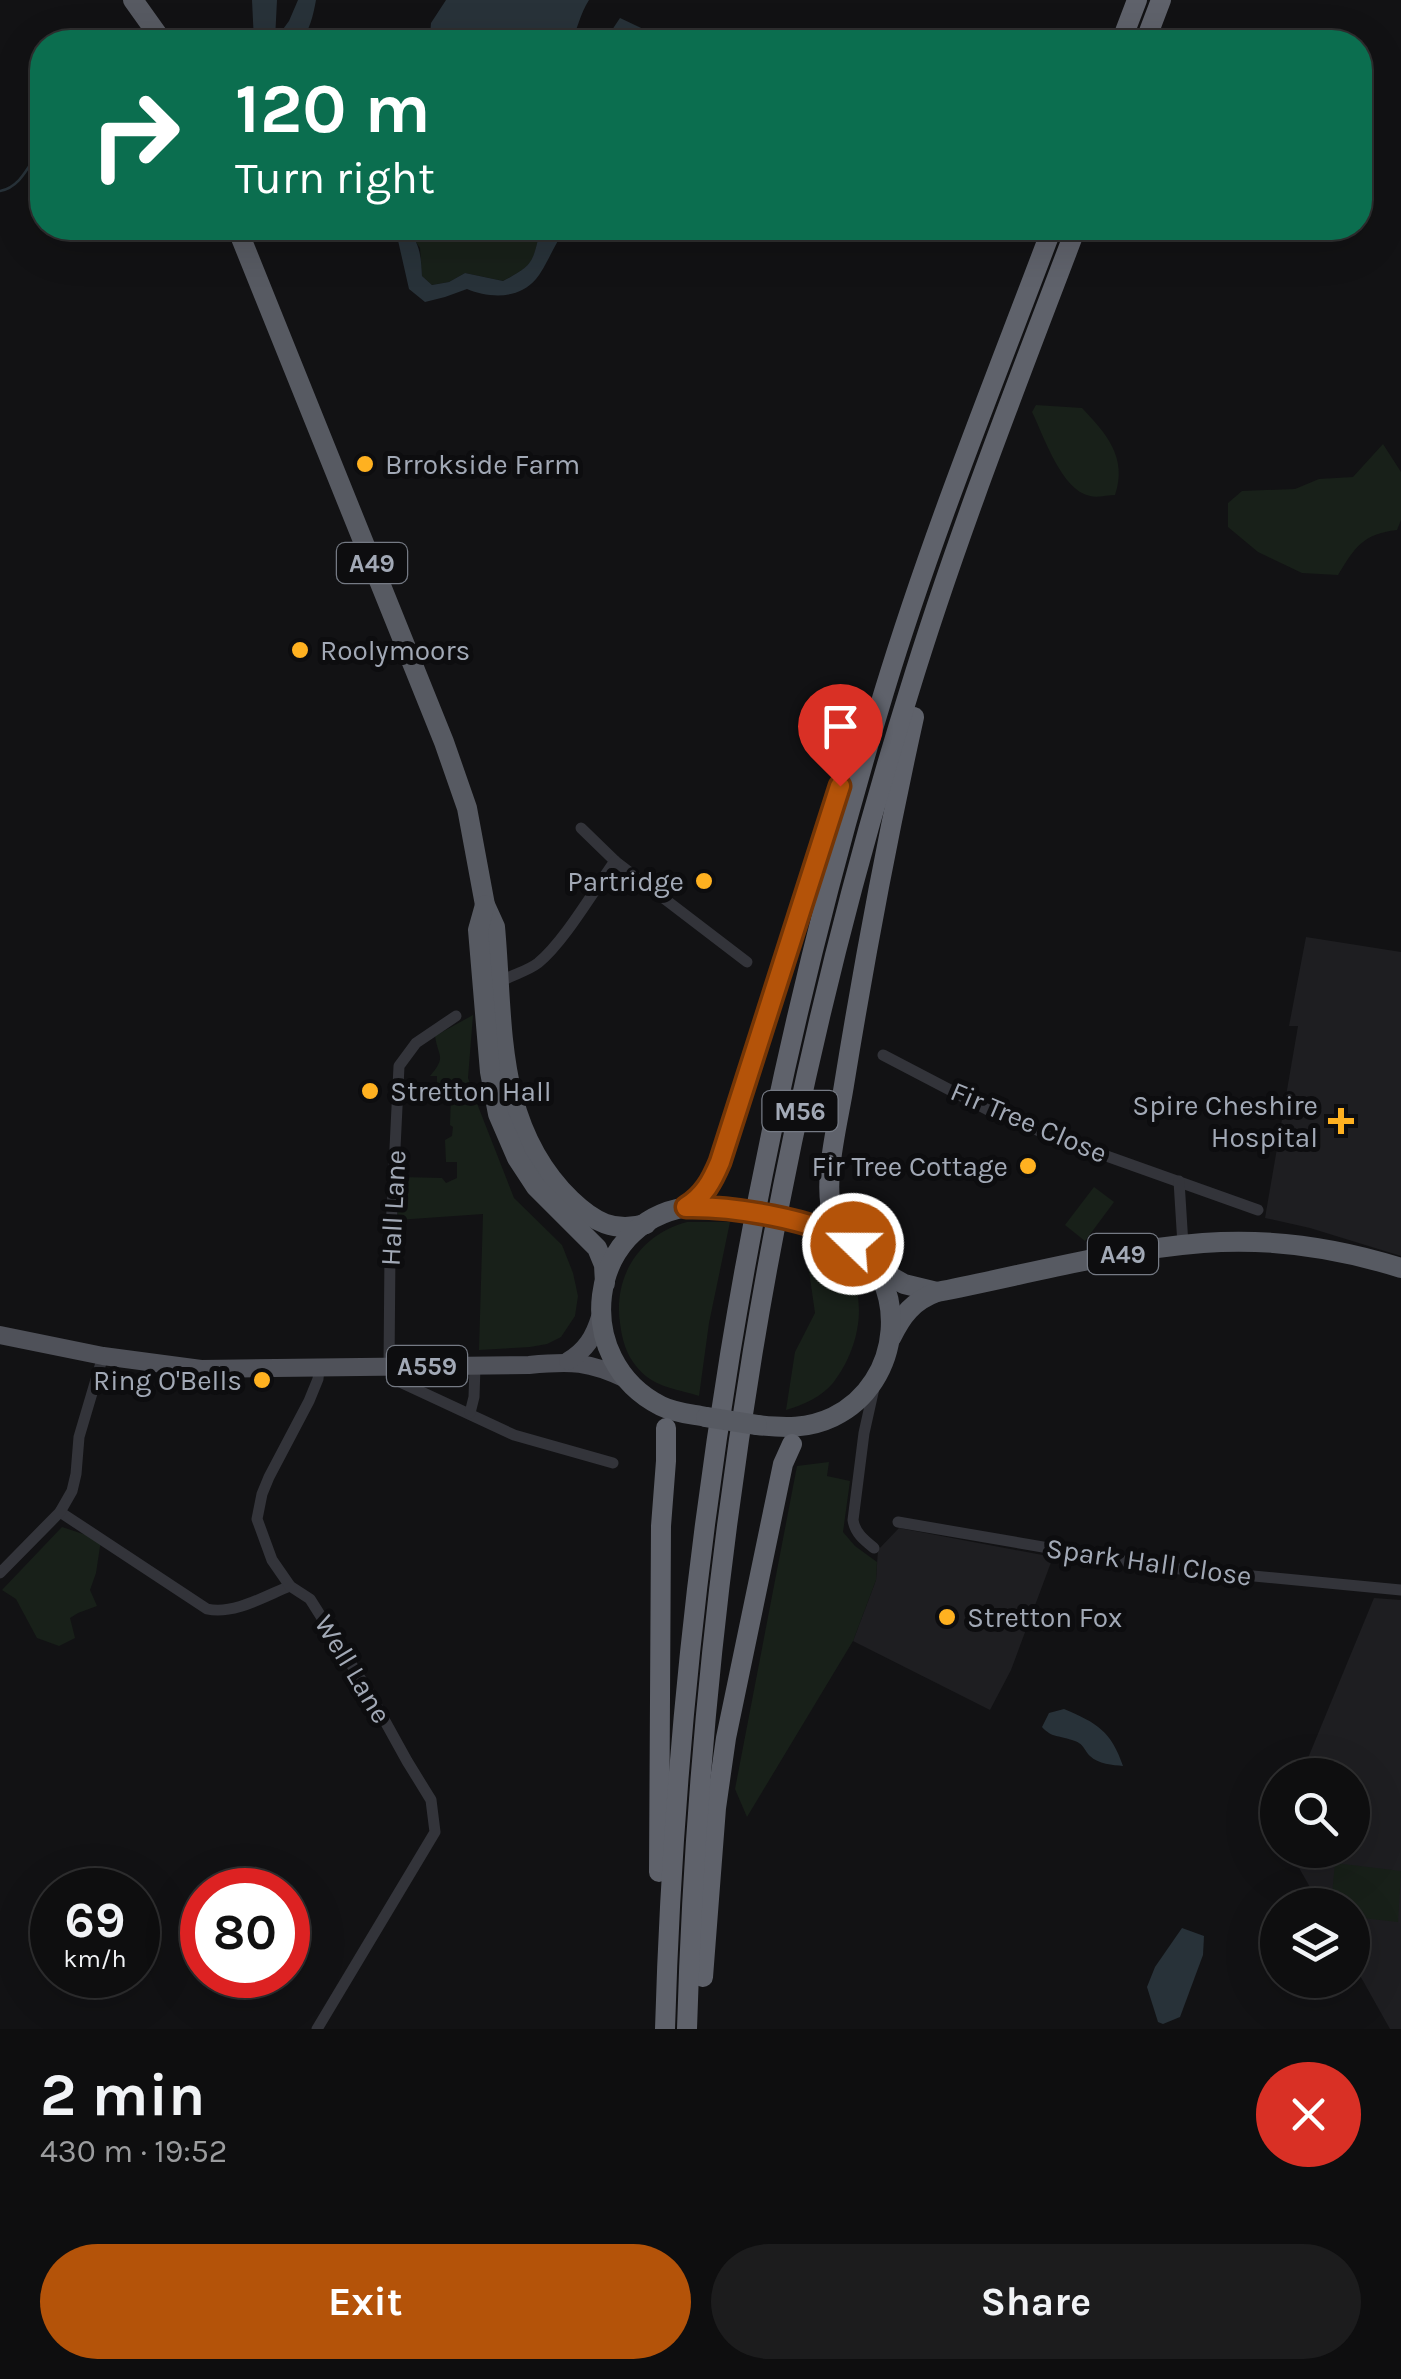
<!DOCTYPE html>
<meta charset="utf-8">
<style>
:root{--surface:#0e0e0f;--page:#1c1c1d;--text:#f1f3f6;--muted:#9b9c9e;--line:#2e2e2f;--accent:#b45309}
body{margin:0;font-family:Karla,sans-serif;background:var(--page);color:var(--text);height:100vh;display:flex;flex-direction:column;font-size:38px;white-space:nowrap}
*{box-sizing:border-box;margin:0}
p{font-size:32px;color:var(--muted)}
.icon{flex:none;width:55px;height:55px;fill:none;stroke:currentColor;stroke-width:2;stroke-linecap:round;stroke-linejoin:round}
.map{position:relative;height:2029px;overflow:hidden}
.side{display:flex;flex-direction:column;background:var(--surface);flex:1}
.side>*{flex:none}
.top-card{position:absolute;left:30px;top:30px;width:1342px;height:210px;border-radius:40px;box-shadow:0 10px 40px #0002,0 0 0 2px var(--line);background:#0b6e4f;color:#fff;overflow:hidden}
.fabs{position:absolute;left:1260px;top:1758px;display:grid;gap:20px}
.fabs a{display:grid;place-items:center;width:110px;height:110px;border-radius:50%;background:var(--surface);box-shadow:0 10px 40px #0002,0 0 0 2px var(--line);font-size:50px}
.speed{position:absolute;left:30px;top:1868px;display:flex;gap:20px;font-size:50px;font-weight:700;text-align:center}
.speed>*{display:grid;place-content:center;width:130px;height:130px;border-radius:50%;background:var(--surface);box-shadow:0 10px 40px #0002,0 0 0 2px var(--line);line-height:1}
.speed small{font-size:25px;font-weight:400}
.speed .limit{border:15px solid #d22;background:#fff;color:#111}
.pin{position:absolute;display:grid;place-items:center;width:85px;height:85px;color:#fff;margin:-102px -42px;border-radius:50% 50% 50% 0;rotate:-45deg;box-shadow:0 0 10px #0007}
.pin .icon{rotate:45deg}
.me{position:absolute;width:110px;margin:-55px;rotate:292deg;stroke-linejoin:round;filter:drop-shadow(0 0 8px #0008)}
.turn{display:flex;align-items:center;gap:35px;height:210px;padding:0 40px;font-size:45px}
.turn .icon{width:130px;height:130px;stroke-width:2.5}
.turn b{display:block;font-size:70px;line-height:85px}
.round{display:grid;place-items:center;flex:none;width:105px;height:105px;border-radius:52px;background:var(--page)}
.head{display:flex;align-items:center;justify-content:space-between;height:170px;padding:0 40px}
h1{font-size:60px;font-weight:700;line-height:75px}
.cta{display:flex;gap:20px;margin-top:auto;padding:20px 40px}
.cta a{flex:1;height:115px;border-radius:60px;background:var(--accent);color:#fff;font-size:40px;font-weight:700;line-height:115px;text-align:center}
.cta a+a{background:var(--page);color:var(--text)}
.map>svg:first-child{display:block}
.built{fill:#1e1e21}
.green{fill:#182019}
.water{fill:#283239}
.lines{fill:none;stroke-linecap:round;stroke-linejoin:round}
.stream{stroke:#283239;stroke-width:2.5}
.minor{stroke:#33343a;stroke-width:11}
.primary{stroke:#4f5159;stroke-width:18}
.trunk{stroke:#575a62;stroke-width:20}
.motorway{stroke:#5f626b;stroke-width:20}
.trunk-bridge{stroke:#575a62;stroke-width:20}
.route-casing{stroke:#753606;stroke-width:25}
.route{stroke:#b45309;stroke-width:18}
.poi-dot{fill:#ffb120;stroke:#0d0d0f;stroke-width:4}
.labels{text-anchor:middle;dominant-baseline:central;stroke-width:10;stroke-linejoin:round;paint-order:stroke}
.shield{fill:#0d0d0f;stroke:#757a84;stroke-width:2.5}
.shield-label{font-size:25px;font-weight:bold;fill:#a2a9b6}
.poi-label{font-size:28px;fill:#a2a9b6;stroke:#0d0d0f;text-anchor:start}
.street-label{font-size:28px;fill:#a2a9b6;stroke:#0d0d0f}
</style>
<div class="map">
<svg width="1401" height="2029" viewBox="0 0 1401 2029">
<rect width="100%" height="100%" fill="#121214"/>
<!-- built -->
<g class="built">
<path d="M 1306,937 L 1401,952 L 1401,1256 L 1310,1228 L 1265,1218 L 1298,1026 L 1289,1026 Z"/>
<path d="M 899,1528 L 1053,1557 L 1011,1670 L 990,1710 L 853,1641 L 876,1580 L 878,1550 Z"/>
<path d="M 1374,1598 L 1401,1600 L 1401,2029 L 1390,2029 L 1353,1963 L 1352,1905 L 1320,1905 L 1289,1850 L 1352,1850 L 1352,1775 L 1301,1775 Z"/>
</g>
<!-- green -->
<g class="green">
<path d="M 406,228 L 541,228 C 532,262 536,264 503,281 L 465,273 L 449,282 L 432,285 L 422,276 L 420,248 Z"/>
<path d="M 1036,405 L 1082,408 C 1106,433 1128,458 1115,495 C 1108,495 1097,498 1090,496 C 1061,490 1044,436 1032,412 Z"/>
<path d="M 1383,444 L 1401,472 L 1401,520 L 1397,530 C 1363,534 1355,547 1338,575 L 1302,573 L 1258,552 L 1228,527 L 1228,503 L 1242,491 L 1295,489 L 1319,479 L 1353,477 Z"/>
<path d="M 473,1015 L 468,1078 L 478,1106 L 514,1198 L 562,1245 L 573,1273 L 578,1296 L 575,1316 L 561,1337 L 547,1344 L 530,1347 L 479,1350 L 483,1214 L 397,1220 L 401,1177 L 442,1178 L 446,1183 L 457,1178 L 457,1162 L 446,1162 L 445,1140 L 452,1136 L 453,1127 L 450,1125 L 451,1096 L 437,1095 L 437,1076 L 430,1076 C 447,1056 438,1057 435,1036 Z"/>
<path d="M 1094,1187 L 1114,1202 L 1085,1241 L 1065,1225 Z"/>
<path d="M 687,1222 L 730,1222 L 709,1323 L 699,1396 C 675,1388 653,1388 636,1366 C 626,1354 622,1339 620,1323 C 613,1275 641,1234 687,1222 Z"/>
<path d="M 816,1243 C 823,1247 832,1250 837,1255 C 872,1290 861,1347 833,1383 C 821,1397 803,1405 786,1410 L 795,1352 L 815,1313 L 809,1271 Z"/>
<path d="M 829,1462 L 827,1476 L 850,1481 L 843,1532 L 855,1546 L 877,1562 L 876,1580 L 853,1641 L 747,1817 L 735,1789 L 797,1466 Z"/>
<path d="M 62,1527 L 101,1540 L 96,1573 L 90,1590 L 97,1606 L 78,1613 L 70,1618 L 75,1638 L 59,1646 L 37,1638 L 16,1599 L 2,1590 Z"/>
<path d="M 1335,1863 L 1401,1871 L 1398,1922 L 1353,1917 L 1352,1905 L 1331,1905 Z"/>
</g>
<!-- water -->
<g class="water">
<path d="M 252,0 L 277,0 L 275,40 L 289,21 L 298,0 L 316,0 C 313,16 310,30 300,42 L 254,42 Z"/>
<path d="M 446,0 L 589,0 C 580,14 578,28 571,42 L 443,42 L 430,35 L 431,23 Z"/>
<path d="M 620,18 L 656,35 L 665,42 C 649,43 641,33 627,35 L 623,42 L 604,42 Z"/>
<path d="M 386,228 L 406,228 C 420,242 421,256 422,276 L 432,285 L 449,282 L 465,273 L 503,281 C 536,264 532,261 541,228 L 561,228 L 561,236 C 553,248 544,270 536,279 C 518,300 489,298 467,289 L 445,297 L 425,302 L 409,289 L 397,236 Z"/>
<path d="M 1064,1709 C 1097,1723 1111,1731 1123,1766 C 1113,1765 1098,1764 1090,1756 C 1083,1749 1085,1744 1072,1740 C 1058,1735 1052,1738 1042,1727 L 1049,1713 Z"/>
<path d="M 1182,1928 L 1204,1936 L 1203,1955 L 1180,2017 L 1163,2024 L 1158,2022 L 1147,1987 L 1155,1967 Z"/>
</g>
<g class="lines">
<!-- stream -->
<path class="stream" d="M 0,191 C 22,187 29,163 42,147"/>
<!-- minor -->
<g class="minor">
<path d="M 581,828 L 615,861 L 747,962"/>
<path d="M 496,985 C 508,975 525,973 538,963 C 564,942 594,890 615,861"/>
<path d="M 883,1055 L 996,1114 L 1070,1143 L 1258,1210"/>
<path d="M 1179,1181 L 1183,1245"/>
<path d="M 389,1367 L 390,1251 L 399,1066 L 416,1043 L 456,1016"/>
<path d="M 400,1382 L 514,1435 L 613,1463"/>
<path d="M 874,1388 L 864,1433 L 853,1520 C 855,1533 864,1540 874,1548"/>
<path d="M 470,1413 L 474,1397 L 475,1366"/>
<path d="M 60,1512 L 207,1609 C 234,1615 265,1596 290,1586"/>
<path d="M 898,1522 L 1159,1567 L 1401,1590"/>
<path d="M 0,1573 L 60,1512 L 72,1491 L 76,1474 L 79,1437 L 103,1356"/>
<path d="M 317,2029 L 435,1832 L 431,1800 L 407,1761 L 370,1694 L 310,1599 L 290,1586 L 272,1560 L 257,1519 L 262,1494 L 269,1477 L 309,1401 L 318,1379 L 319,1368"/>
</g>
<!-- primary -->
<g class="primary">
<path d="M 0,1335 L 103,1356 L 201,1369 L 529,1365 C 571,1361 589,1361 628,1380"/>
<path d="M 568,1361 C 586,1350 594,1337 600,1317"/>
</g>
<!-- trunk -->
<g class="trunk">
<path d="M 133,0 L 163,42"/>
<path d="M 237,228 L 444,742 L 467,808 L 485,905 L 495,927 C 504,1025 494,1125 571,1200 C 594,1222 614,1233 646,1224"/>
<path d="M 485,905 L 478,930 L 490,1072 L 498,1114 L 517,1158 L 536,1187 L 597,1248 L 604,1265 L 605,1283"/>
<path d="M 876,1268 L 904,1284 L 937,1292"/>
<path d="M 891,1338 C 902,1315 913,1301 937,1292 C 1025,1275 1114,1250 1203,1243 C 1269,1238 1338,1248 1401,1268"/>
<path d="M 706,1417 C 691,1414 675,1413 661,1406 C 570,1360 586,1223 687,1207 C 705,1205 724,1209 741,1211"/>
<path d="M 757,1425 C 784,1428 808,1429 833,1417 C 903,1384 913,1278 844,1238 C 828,1229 809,1226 792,1221"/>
</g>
<!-- motorway -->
<g class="motorway">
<path d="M 1121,42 L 1137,0"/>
<path d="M 1145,42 L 1161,0"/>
<path d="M 700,1198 L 713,1179 L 720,1161 L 781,970 L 862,728"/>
<path d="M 834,1220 C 821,1184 838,1124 844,1085 C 864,962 887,839 914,717"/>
<path d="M 659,1872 L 661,1526 L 666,1461 L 666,1428"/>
<path d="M 703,1977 L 716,1808 L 726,1738 L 783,1464 L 792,1444"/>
<path d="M 665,2029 C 678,1576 753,1125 884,692 C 932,534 994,382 1052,228"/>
<path d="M 687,2029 C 700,1579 775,1121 909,692 C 957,535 1018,381 1076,228"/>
</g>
<!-- trunk-bridge -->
<g class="trunk-bridge">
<path d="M 741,1211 L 792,1221"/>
<path d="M 706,1417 L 757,1425"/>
</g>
</g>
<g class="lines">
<!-- route casing -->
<g class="route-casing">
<path id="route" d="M 840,786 L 720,1162 C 712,1181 704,1196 686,1207 C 731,1206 815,1219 853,1244"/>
</g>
<!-- route -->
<use href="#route" class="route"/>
</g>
<!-- markers -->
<g class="poi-dot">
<circle cx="365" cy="464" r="10"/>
<circle cx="300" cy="650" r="10"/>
<circle cx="704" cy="881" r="10"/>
<circle cx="370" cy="1091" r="10"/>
<path d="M1336 1106h10v10h10v10h-10v10h-10v-10h-10v-10h10z"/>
<circle cx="1028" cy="1166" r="10"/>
<circle cx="262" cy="1380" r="10"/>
<circle cx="947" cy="1617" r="10"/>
</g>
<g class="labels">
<!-- shield labels -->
<g class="shield">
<rect x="337" y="543" width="70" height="40" rx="8"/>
<rect x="762.5" y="1091" width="75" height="40" rx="8"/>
<rect x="1088" y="1234" width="70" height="40" rx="8"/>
<rect x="387" y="1346" width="80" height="40" rx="8"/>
</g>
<g class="shield-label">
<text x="372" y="563">A49</text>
<text x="800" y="1111">M56</text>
<text x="1123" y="1254">A49</text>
<text x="427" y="1366">A559</text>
</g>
<!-- poi labels -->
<g class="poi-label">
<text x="385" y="464">Brrokside Farm</text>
<text x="320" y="650">Roolymoors</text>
<text x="684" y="881" text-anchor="end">Partridge</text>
<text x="390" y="1091">Stretton Hall</text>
<text x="1318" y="1105" text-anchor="end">Spire Cheshire<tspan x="1318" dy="32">Hospital</tspan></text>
<text x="1008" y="1166" text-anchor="end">Fir Tree Cottage</text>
<text x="242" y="1380" text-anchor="end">Ring O'Bells</text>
<text x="967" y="1617">Stretton Fox</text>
</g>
<!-- street labels -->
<g class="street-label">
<text transform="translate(1029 1122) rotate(23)">Fir Tree Close</text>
<text transform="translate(393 1208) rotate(-87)">Hall Lane</text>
<text transform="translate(1149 1562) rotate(8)">Spark Hall Close</text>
<text transform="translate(353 1669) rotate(59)">Well Lane</text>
</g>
</g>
</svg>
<div class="fabs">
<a><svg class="icon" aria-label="search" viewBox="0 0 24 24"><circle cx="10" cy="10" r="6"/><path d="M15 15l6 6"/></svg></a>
<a><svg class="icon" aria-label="layers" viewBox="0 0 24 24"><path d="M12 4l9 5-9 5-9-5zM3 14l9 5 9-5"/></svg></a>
</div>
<div class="speed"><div>69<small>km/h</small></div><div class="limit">80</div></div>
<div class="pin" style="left:840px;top:786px;background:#d93025"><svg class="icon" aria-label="arrive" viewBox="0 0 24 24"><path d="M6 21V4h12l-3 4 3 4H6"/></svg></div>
<svg class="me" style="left:853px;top:1244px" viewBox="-20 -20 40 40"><circle r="17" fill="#b45309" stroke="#fff" stroke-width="3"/><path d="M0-11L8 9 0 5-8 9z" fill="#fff"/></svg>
<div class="top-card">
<div class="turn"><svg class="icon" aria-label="right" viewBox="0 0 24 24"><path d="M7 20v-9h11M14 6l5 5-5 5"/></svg><div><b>120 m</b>Turn right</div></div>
</div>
</div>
<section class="side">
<div class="head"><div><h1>2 min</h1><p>430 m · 19:52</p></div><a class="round" style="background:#d93025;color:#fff"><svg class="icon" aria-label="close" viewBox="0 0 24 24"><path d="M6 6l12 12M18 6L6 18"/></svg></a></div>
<div class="cta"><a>Exit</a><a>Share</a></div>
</section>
